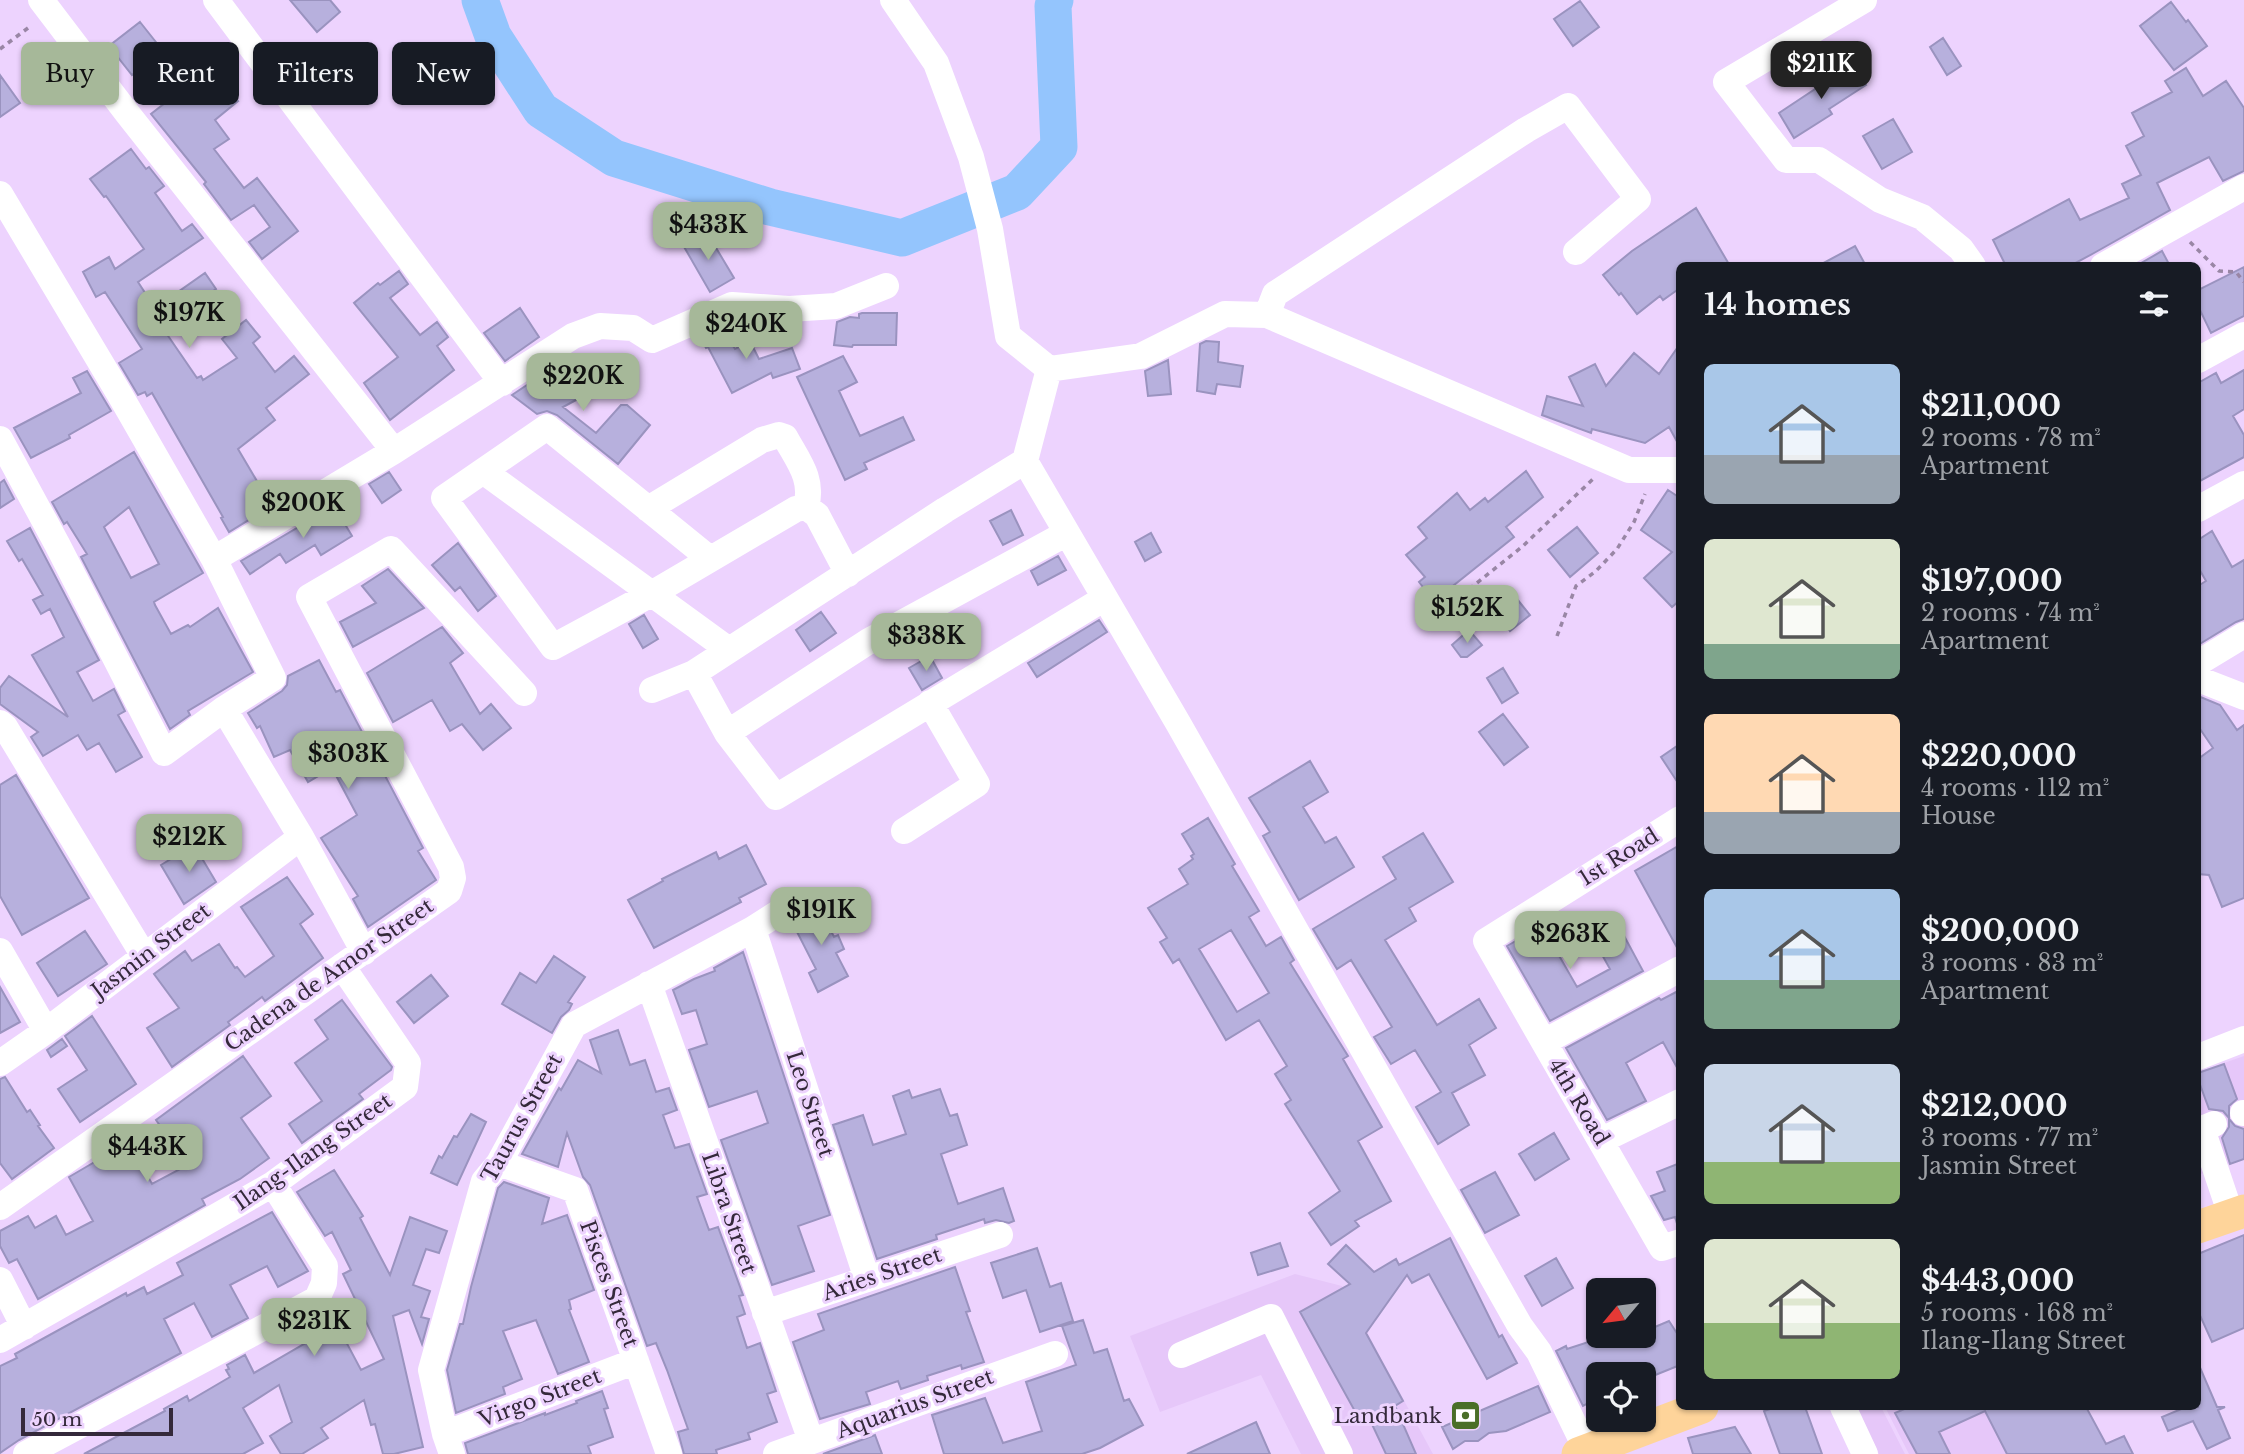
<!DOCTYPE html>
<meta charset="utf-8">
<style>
body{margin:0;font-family:"Libre Baskerville",serif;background:#20242c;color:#f1f3f6;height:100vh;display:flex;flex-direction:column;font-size:26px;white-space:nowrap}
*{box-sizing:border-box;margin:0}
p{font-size:23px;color:#9ea1a6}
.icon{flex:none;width:38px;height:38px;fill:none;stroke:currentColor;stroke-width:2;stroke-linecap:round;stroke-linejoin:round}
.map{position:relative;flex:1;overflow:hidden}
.drawer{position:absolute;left:1676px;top:262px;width:525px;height:1148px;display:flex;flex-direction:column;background:#171b24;border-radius:10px;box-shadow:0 2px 5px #0004}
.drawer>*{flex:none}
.hud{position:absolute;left:21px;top:42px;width:665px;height:63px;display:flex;gap:14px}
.needle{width:46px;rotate:241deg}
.fabs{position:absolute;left:1586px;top:1278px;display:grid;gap:14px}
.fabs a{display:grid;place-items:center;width:70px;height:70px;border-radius:10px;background:#171b24;box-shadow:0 2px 5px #0004;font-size:35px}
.scale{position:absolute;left:21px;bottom:18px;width:152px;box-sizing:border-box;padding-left:7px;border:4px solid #34293a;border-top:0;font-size:19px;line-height:24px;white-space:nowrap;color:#34293a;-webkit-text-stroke:5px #edd3fe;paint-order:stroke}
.price{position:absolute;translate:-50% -60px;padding:0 16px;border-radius:14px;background:#a6b899;color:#111;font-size:23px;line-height:46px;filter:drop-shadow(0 2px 4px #0008)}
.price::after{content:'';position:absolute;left:50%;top:42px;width:21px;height:16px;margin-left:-10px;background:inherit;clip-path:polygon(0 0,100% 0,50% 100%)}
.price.active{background:#222;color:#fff}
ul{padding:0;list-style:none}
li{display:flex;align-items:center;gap:21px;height:175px;padding:0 28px}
li span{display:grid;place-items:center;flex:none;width:196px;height:140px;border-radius:10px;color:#555}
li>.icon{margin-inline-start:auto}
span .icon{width:84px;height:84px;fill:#fffc;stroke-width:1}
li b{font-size:30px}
h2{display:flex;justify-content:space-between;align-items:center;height:84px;padding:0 28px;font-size:30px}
.pill{padding:0 24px;border-radius:10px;background:#171b24;box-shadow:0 2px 5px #0004;font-size:24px;line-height:63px}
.pill.active{background:#a6b899;color:#111}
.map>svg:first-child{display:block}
</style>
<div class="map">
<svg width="2244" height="1454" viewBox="0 0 2244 1454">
<rect width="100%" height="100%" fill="#edd3fe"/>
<!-- built -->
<path fill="#e6c7f9" d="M2244,1056v103l-46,16v-103z
M1295,1274l47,12 91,168h-132l-40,-79 -101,37 -30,-76z
M1855,1407h26l24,47h-26z
M1885,1407h139l25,47h-140z"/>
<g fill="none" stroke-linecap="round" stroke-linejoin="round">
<!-- river -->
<path stroke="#94c5fd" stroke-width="37" d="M480,0l13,36 48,74 73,48 156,49 132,31 115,-46 42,-45 -6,-141 2,-6"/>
</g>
<!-- building -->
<path fill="#b7b0dd" stroke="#9a93bf" stroke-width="2" fill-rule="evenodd" d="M290,0h40l10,12 -23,20z
M1580,1l19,26 -26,19 -19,-27z
M2171,2l15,20 2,-2 19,26 -33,24 -34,-44z
M140,22l23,29 -31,24 -23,-29z
M1943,38l18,28 -14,9 -17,-28z
M1853,64l13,21 -37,24 3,5 -38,24 -15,-25z
M210,68l28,33 -23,19 14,19 -15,10 30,39 13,-10 41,53 -36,28 -13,-17 21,-15 -16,-22 -23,15 -27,-36 2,-2 -55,-68z
M2186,68l17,28 23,-15 18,27v63l-21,10 -14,-24 -52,26 13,27 -76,43 -24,13h-64l-13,-26 76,-41 11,21 49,-22 -7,-14 19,-9 -15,-29 18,-10 -12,-23 40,-21 -7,-11z
M0,75l20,28 -20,14z
M1893,119l19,33 -30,17 -19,-33z
M131,149l15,20 3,-2 15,19 -9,7 27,38 10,-7 11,14 -65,44 17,26 50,-35 11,16 -54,38 35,51 4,-2 2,4 34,-22 -15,-19 24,-19 14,17 -7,6 22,29 19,-16 15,18 -43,34 9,12 -37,29 26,44 11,-7 8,13 -54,33 -8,-14 2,-1 -71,-124 -5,3 -2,-4 -7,3 -19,-32 23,-14 -37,-57 -9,5 -13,-25 26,-15 6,12 29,-20 -38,-53 -2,1 -14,-18z
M1696,208l34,58h-50v22l-17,12 -3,-4 -23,18 -16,-21 -2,2 -16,-20 29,-24z
M706,231l28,47 -24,14 -27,-47z
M1855,246l11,20h-48z
M2162,251l8,15h-34z
M2244,267v49l-33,17 -13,-27v-16z
M399,271l9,13 -18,14 30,37 17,-13 11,15 -11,9 17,24 -64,50 -26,-37 34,-26 -44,-54 24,-20 2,2z
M520,308l19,29 -34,24 -21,-28z
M862,313h35l-1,32h-43l-1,2 -18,-2 3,-23 13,-5 9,1v-4z
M721,327l14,22 15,-8 9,18 33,-11 8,21 -27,9 -2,-5 -39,20 -24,-46 -2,1 -6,-12z
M1206,341l13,1 -1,20 25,4 -3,21 -23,-3 -2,10 -18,-3 3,-47z
M1680,344v103l-11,-20 -24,16 -53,-14 -1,4 -49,-18 5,-19 36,10 -14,-29 26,-13 11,22 28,-33 25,21z
M843,356l14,26 -18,9 21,45 43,-19 11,23 -50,23 3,6 -22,11 -48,-103z
M1168,360l3,34 -23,2 -3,-25z
M557,365l11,17 11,-7 10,18 -26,14 33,26 25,-28h6l23,20 -32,39 -61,-49 -10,-4 -10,3 -25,-19z
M2244,370v39l-11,7 11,19v22l-46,25v-99l18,-10 5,10z
M87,371l24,40 -42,24 1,3 -39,20 -17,-30 67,-35 -8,-15z
M134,452l69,121 -49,29 1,3 16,29 17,-9 2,2 28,-19 35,64 -65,39 2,4 -20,14 -89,-172 6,-3 -20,-32 -3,2 -12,-22zM129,507l30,57 -28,14 -27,-51z
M1526,471l17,26 -37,30 8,10 -80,64 -15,-19 6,-5 -19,-22 21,-17 -9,-11 39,-34 13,17 15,-12 3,4z
M389,472l12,18 -19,13 -13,-19z
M4,480l10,19 -14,9v-25z
M1668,490l12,8v102l-8,7 -28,-29 28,-26 -31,-22z
M334,506l18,30 -31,19 -6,-10 -29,18 -6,-9 -30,20 -9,-13z
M1011,510l12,25 -20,10 -13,-24z
M1577,527l21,26 -28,24 -22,-27z
M30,528l69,132 -22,12 16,29 21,-12 11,22 -7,4 24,42 -26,15 -17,-29 -12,7 -9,-15 -35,21 -12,-19 7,-5 -38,-28v-16l9,-12 59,41 -36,-62 32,-18 -14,-28 -9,5 -8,-14 10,-5 -21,-36 -3,2 -12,-20z
M2212,531l20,36 12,-7v59l-8,3 -38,23v-59l8,-5 -8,-14v-27z
M1151,533l10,19 -16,9 -10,-19z
M458,543l38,53 -18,15 -18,-24 -5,4 -23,-26z
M1058,556l8,14 -28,15 -7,-14z
M388,569l36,39 -71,39 -13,-25 36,-19 -14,-17z
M1517,599l13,16 -20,16 -13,-16z
M821,612l15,21 -26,18 -14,-21z
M644,615l14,24 -15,9 -14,-24z
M1099,620l8,12 -70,45 -9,-14z
M442,627l21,26 -13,10 30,51 11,-10 20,24 -28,22 -21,-26 -12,7 -18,-31 -39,22 -26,-49z
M1469,630l13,15 -15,12h-6l-9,-12z
M930,656l12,22 -20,12 -13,-22z
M319,660l17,32 4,-2 83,158 -5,3 18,29 -68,47 -15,-28 5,-3 -37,-58 36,-23 -25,-47 -24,14 -18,-32 -16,7 -14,-31 -3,2 -9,-15 34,-22 5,-6 1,-9z
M1503,668l15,25 -16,10 -15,-25z
M2198,696l22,9 17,25 7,-5v173l-22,9 -13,-32 -11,-1v-115l15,-11 -15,-22z
M1503,714l25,33 -24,18 -25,-33z
M1680,744v42l-19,-29z
M1310,761l18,31 -25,15 22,36 11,-6 18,30 -55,33 -36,-64 7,-4 -21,-34z
M16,775l73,123 -67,37 -22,-39v-111z
M1208,818l27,46 -3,2 27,45 -10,6 17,29 15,-9 13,23 -4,3 58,93 -5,3 39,68 -24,14 33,60 -36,20 4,5 -28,19 -22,-32 31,-22 -55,-87 6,-4 -16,-26 12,-8 -28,-46 -33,20 -47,-81 -6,4 -13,-21 7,-4 -19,-30 40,-24 -9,-15 14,-10 -2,-3 3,-2 -12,-20zM1231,930l38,63 -32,19 -38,-63z
M1423,833l30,49 -44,26 7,13 -31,19 52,85 42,-26 17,29 -27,17 16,30 -33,18 17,32 -31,19 -22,-37 25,-15 -26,-42 -24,14 -17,-27 18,-10 -41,-67 -14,9 -24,-40 83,-50 -13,-22z
M194,845l22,37 -32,22 -23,-39z
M746,845l20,39 -27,14 2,4 -87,46 -26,-48 35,-19 -1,-2 54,-27 3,7z
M1680,845v108l-45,-82z
M287,877l26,37 -13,10 23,34 -58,43 -3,-4 -34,25 2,3 -58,42 -25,-39 32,-20 -25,-34 31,-23 7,10 27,-17 16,24 2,-1 8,10 29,-21 -33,-49z
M815,899l19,38 4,-2 6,14 -8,4 12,23 -30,16 -9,-19 7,-4 -24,-47 14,-10 2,-9z
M1542,926l35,61 33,-18 -14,-25 25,-14 22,41 -93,50 -43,-75z
M85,931l22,33 -49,32 -21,-33z
M743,952l87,263 -32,11 16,45 -42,14 -51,-145 47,-17 -11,-32 -48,16 -20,-57 18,-6 -11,-34 -14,4 -9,-24 21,-11 21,-8 -1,-3z
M554,956l31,21 -17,25 4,2 -3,6 -8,7 -9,16 -50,-29 18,-31 16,10z
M431,975l17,21 -34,27 -17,-21z
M0,987l20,35 -20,11z
M1680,990v83l-17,-31 -37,21 20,38 -39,19 -41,-72 93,-50 2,2z
M342,1000l50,67 -1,3 -32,24 4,5 -61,44 -13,-19 33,-23 -27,-38 33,-24 -13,-19z
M92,1016l44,68 -56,38 -22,-33 29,-19 -22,-34z
M618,1030l12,35 15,-5 11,32 13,-4 8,22 -14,5 12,33 14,-4 18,50 -10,3 12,33 9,-3 25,68 -4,1 6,18 -8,3 10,31 13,-5 16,48 -9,3 10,28 -29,11 2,6 -34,11 1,4h-33l-6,-22 10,-3 -21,-59 -11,-27 -9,3 -57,-161 -7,-8 -16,-44 -9,34 -36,-13 37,-66 2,2 17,-30 23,13 -11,-33z
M62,1039l5,7 -16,11 -4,-7z
M243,1056l28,40 -30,22 28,40 -29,21 -38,20 3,6 -167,94 -21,-40 -8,4 -9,-17v-15l28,-15 7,12 21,-12 10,19 27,-14 -24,-44 60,-35 23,42 36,-19 -32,-45z
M2224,1064l13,35 -8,7v12l-6,-7 -14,-2 -11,-30v-6z
M5,1077l22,35 3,-2 10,15 -2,1 16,22 -42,31 -12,-16v-84z
M940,1089l10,27 7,-2 10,31 -26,9 17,50 45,-16 11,33 -5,2 -13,-3 -11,3 -1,-4 -48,16 1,4 -60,20 -44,-134 30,-10 10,30 33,-11 -13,-38 16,-6 3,8z
M471,1114l15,8 -29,63 -26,-12 8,-17 3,2 12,-22 3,1z
M2229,1119l6,7 9,3v30l-14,5 -8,-26 7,-11z
M1554,1133l15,26 -34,21 -16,-26z
M1680,1163v64h-2l-3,-10 -11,3 -13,-24 14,-5 -8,-19z
M334,1170l29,46 -3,2 30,57 20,-58 37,14 -8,22 -13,-4 -13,36 17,6 -9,26 8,2 -7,25 -13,-34 -16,6 30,131 -29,7h-11l-8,-30 -4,1 -7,-25 -43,28 7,10 -26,16h-21l-11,-18 22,-14 -13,-37 -36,23 20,35 -20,11h-159l81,-43 -1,-2 23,-13 2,5 41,-24 -4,-7 3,-1 -2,-4 18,-10 9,18 74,-43 7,-9 26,49 23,-11 -41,-85 8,-4 -19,-38 -7,4 -28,-44z
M1495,1172l24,43 -34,18 -24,-43z
M504,1182l45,16 -7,26 25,-9 27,75 -25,10 2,9 -2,1 20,52 -31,12 -22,-54 -33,11 19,48 -19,8 2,7 -49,19 -9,-43 13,-46h3l8,-37 27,-99z
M272,1212l36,59 -30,16 -11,-21 -37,19 18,33 -36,19 -18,-34 -30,16 17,34 -162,87 -19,13v-87l17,-8 -2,-4 111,-61 1,3 17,-9 3,7 36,-19 -6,-12z
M2244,1235v93l-32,14 -14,-31v-57z
M1450,1238l49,99 3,-2 15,28 -30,16 -58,-105 -17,9 -5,-8 -41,58 37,68 -8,5 21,48h-30l-16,-34 -8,4 -62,-112 50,-28 -22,-20 18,-19 28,27 22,-13 3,6z
M1280,1243l8,23 -30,9 -7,-22z
M1037,1248l13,39 11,-4 12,38 -33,11 -14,-42 -23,8 -12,-35z
M1556,1258l17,30 -31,18 -17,-30z
M955,1267l15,44 -4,1 18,50 -22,7 -1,-4 -34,11 1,4 -27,9 -3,-8 -32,11 4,12 -50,15 -27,-77 31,-12 -6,-16z
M1083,1320l11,33 13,-4 17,52 5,-2 14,26 -43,23 -18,6h-138l-12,-39 53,-17 18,45 39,-12 -16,-49 50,-17 -14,-39z
M1669,1321l11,17v27l-37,15v-6h-45v24l-15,8 -27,-55 10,-5 1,3 43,-14h33v-3z
M2198,1363l19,44h8l-7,3 12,28 -23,11 -14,-28 -25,10 -6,-14 24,-10h12z
M1538,1386l12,26 -44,19 -17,2 -11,8h-13l-12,8 -11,-22z
M602,1391l6,17 -4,1 9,28 -25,9 3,8h-123l-3,-11 80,-30v2l32,-12 -1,-2z
M1776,1407h29l17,47h-42l-16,-43z
M1909,1407h177l20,37 18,-8 9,18h-126l-22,-43 -46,21 11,22h-33l-22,-41z
M1256,1422l14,32h-83z
M1735,1427l16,27h-58l-5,-16z
M875,1435l7,19h-59z"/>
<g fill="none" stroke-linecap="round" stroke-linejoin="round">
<!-- path -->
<path stroke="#9986a5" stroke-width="3.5" stroke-dasharray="5 5" stroke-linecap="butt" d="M0,49l32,-24
M2190,242l29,29 17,1 8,10
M1438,614l85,-68 71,-68
M1557,636l19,-50 20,-15 21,-22 17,-27 11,-28"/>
<!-- minor -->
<path stroke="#fff" stroke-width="26" d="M41,0l86,113 267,338
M216,0l286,383
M893,0l43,63 35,94 19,72 18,107 41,33 92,-13 84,-42 42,1 362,155h51
M1864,0l-138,82 60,78h33l61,40 42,17 39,32 12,17
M0,194l120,201 94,164 59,119 -49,31 -60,44 -107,-209 -57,-105
M2103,266l141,-79
M1267,315l8,-21 251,-164 42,-24 70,93 -62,53
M2198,360l46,-25
M1025,461l153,262 342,603 19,26 48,99
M483,471l246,179
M648,509l114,-69 17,-5 6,2c13,24 29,42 21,70
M2198,509l46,-25
M709,558l-162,-131 -103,71 109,149 100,-54 143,-84 10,-2 11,8 31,59
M214,559l180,-108 179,-115 27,-10 33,2 19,12 80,-35 57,4 47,-3 50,-20
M2198,663l46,-28
M694,673l33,60 49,64 329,-199
M2198,679l46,18
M652,690l42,-17 251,-163 80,-49 24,-92
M224,709l77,128 63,115
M0,723l5,4 139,229
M727,733l142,-92 198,-108
M1680,819l-194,122 176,307 18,-6
M904,831l73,-47 -47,-81
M753,929l114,350
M0,951l46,80
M649,984l162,457
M1544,1042l136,-73
M2198,1057l46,-18
M0,1063l46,-32 255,-194
M2243,1113h1
M2214,1124l-12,5 29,86
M1602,1140l78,-38
M499,1163l76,27 94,264
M0,1207l449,-316 4,-13 -2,-11 -142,-270 82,-48 133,144
M0,1280l24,47
M765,1313l235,-78
M0,1340l273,-156 132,-97 3,-24 -66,-97
M1181,1355l90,-38 69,137
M1843,1407l22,47
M445,1434l191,-73
M26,1454l291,-155 7,-16 1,-17 -52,-82
M452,1454l-7,-20 -14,-64 53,-189 15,-18 75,-138 179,-96 39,-25
M776,1454l279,-100"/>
<!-- major -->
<path stroke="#fed49a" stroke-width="33" d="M2198,1227l46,-16
M1578,1454l124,-47"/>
</g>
<!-- icons -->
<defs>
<symbol id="bank-square" viewBox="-11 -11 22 22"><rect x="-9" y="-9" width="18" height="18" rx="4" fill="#4a6f28" stroke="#edd3fe"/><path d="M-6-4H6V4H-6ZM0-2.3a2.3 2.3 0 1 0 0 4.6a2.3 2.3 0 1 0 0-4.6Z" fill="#fff"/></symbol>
</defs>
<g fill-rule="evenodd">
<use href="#bank-square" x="1448" y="1398" width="35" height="35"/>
</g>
<g text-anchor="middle" stroke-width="6" stroke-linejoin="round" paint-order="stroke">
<!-- street labels -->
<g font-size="21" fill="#34293a" stroke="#edd3fe">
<text transform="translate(1619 857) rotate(-32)" y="7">1st Road</text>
<text transform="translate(151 951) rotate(-37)" y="7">Jasmin Street</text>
<text transform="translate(329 975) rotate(-35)" y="7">Cadena de Amor Street</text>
<text transform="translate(1579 1102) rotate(59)" y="7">4th Road</text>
<text transform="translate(810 1104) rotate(72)" y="7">Leo Street</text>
<text transform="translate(522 1118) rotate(-61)" y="7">Taurus Street</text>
<text transform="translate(313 1152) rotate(-35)" y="7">Ilang-Ilang Street</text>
<text transform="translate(729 1213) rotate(71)" y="7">Libra Street</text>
<text transform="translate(882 1274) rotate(-19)" y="7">Aries Street</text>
<text transform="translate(609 1284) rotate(70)" y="7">Pisces Street</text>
<text transform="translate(540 1398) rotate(-21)" y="7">Virgo Street</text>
<text transform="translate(915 1404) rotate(-20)" y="7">Aquarius Street</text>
</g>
<!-- poi labels -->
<g font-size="21" fill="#34293a" stroke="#edd3fe" text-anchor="end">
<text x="1442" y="1423">Landbank</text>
</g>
</g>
</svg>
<div class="fabs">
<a><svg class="needle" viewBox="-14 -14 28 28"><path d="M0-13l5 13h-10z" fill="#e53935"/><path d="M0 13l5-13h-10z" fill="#9ea1a6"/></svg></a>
<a><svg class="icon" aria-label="locate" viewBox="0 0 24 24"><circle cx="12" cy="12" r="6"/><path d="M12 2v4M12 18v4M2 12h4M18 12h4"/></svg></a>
</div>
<div class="scale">50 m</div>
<b class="price active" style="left:1821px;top:101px">$211K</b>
<b class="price" style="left:708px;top:262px">$433K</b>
<b class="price" style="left:189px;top:350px">$197K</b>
<b class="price" style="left:746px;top:361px">$240K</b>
<b class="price" style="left:583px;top:413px">$220K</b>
<b class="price" style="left:303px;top:540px">$200K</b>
<b class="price" style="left:1467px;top:645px">$152K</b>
<b class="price" style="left:926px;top:673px">$338K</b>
<b class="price" style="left:348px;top:791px">$303K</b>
<b class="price" style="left:189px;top:874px">$212K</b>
<b class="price" style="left:821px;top:947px">$191K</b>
<b class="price" style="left:1570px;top:971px">$263K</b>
<b class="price" style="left:147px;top:1184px">$443K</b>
<b class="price" style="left:314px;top:1358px">$231K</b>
<div class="hud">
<a class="pill active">Buy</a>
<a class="pill">Rent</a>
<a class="pill">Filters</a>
<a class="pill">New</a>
</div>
<section class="drawer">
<h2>14 homes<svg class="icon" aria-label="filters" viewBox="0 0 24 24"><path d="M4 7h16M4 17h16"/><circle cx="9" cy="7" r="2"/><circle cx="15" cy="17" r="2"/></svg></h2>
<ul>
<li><span style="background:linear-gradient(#a9c7e8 65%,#9aa5b1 0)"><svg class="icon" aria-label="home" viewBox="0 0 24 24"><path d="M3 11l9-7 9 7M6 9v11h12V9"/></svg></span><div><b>$211,000</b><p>2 rooms · 78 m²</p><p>Apartment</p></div></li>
<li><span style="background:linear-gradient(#dfe7d0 75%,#7fa58c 0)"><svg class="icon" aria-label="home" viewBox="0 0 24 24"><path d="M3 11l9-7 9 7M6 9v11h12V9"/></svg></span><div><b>$197,000</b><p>2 rooms · 74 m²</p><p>Apartment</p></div></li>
<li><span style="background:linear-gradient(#ffd9b3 70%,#9aa5b1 0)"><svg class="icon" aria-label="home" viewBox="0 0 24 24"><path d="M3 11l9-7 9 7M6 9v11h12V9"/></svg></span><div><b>$220,000</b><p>4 rooms · 112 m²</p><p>House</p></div></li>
<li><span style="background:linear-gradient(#a9c7e8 65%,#7fa58c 0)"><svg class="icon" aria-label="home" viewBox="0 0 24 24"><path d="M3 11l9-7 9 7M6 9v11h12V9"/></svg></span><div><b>$200,000</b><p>3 rooms · 83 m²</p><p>Apartment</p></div></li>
<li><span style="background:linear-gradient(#c9d6e8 70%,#8fb573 0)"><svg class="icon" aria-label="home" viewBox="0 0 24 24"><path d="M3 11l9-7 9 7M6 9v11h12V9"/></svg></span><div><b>$212,000</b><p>3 rooms · 77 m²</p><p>Jasmin Street</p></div></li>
<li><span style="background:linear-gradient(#dfe7d0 60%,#8fb573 0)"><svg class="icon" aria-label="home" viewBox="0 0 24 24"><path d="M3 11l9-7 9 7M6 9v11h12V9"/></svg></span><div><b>$443,000</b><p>5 rooms · 168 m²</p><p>Ilang-Ilang Street</p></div></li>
</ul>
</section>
</div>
